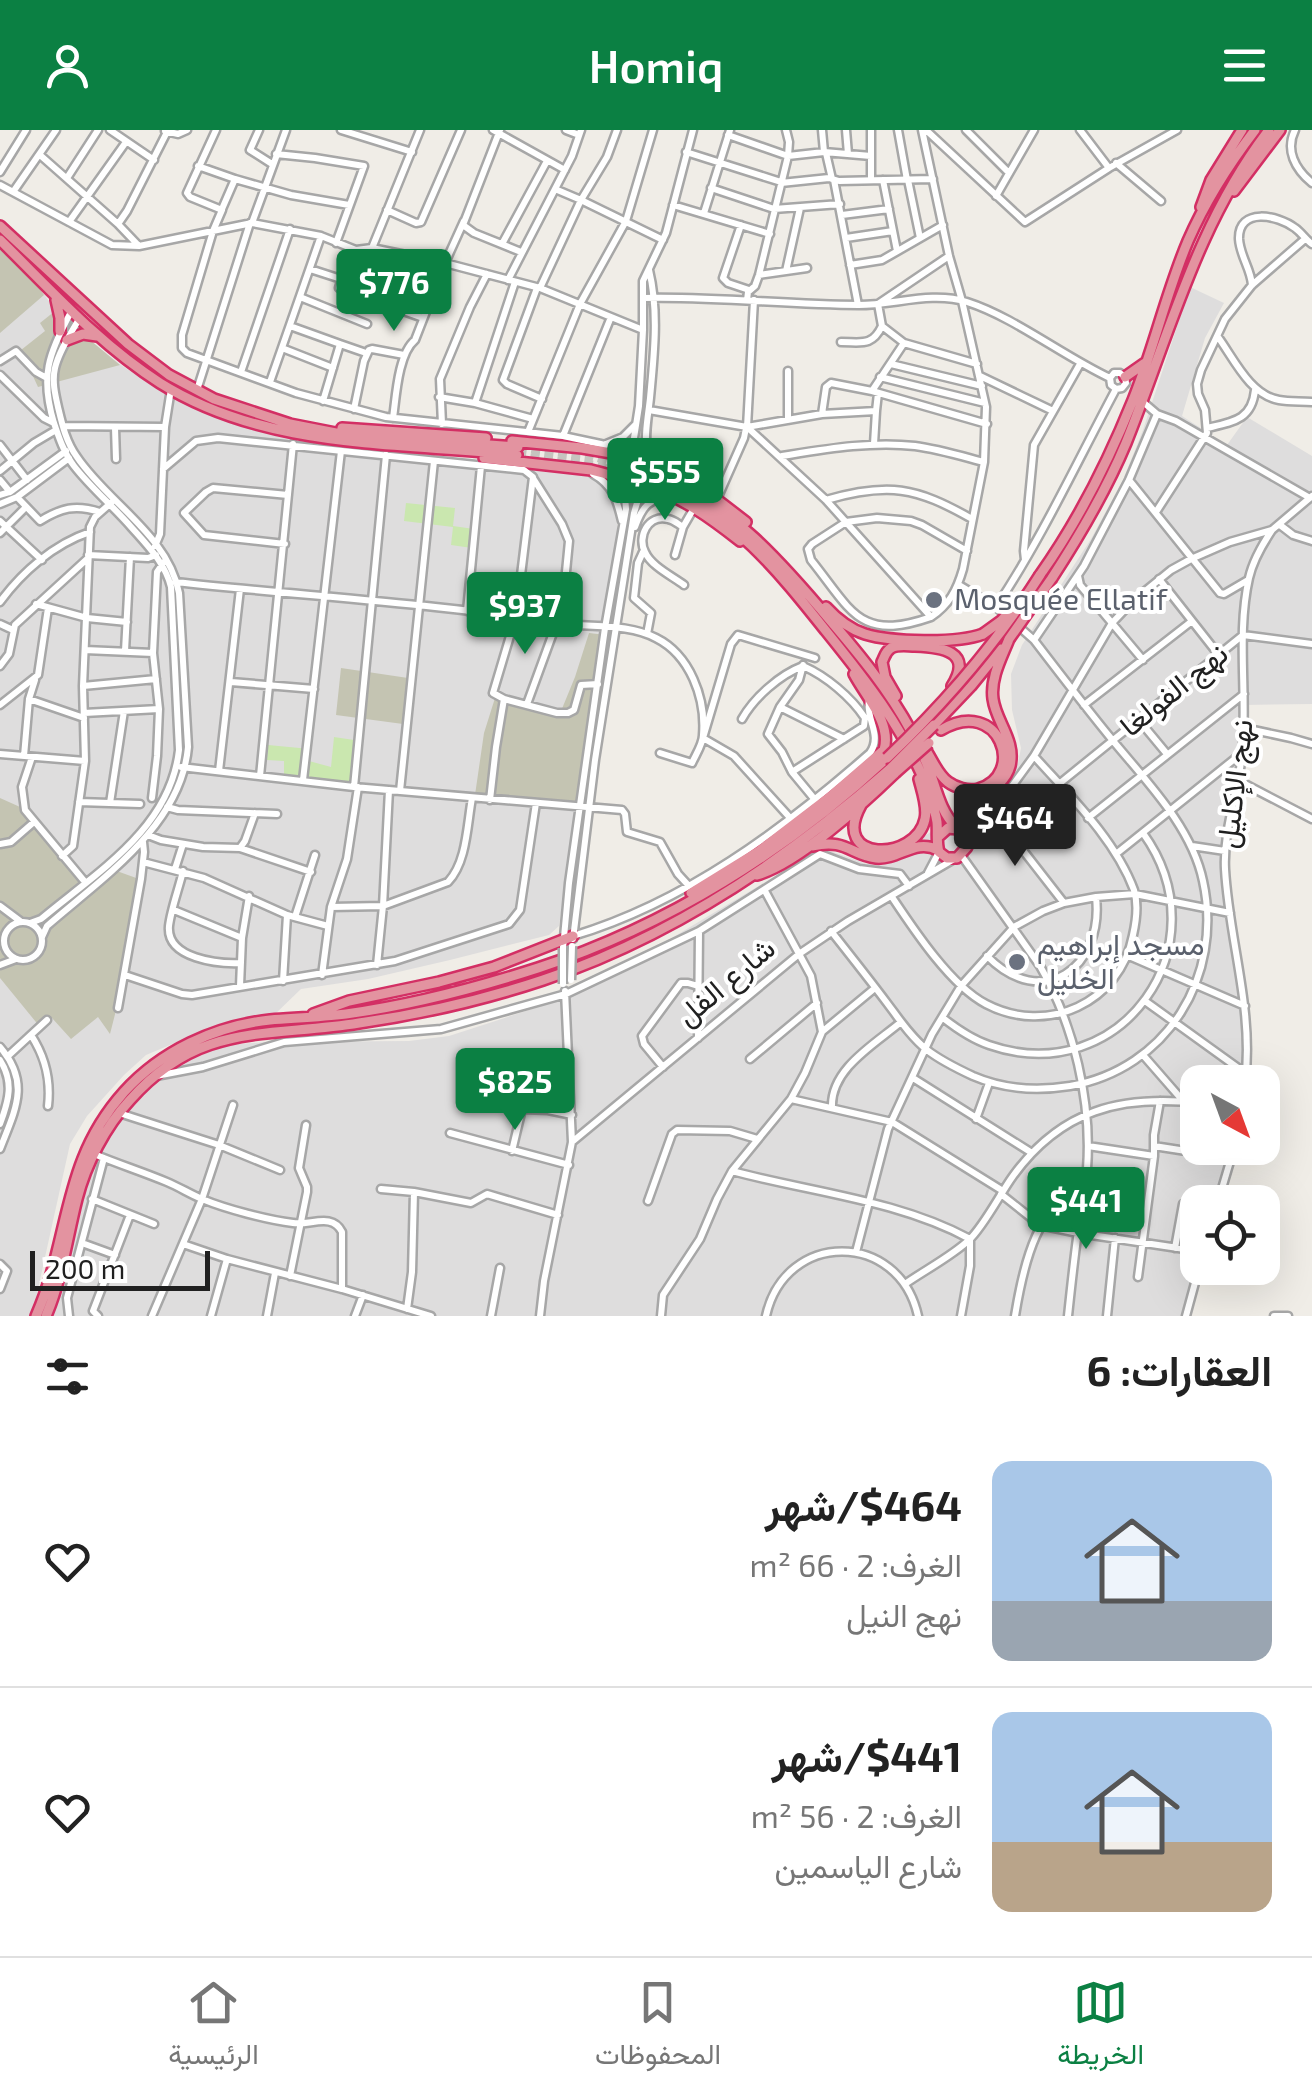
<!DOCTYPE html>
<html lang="ar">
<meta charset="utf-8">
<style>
body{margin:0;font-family:"Exo 2",Vazirmatn,sans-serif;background:#f2f2f2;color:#222;direction:rtl;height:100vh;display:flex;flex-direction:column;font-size:38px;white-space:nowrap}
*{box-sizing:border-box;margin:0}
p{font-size:32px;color:#767676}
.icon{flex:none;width:55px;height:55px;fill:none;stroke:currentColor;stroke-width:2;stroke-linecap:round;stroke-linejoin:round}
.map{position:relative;height:1186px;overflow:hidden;direction:ltr}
.drawer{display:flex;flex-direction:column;background:#fff;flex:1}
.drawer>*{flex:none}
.needle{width:65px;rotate:139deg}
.fabs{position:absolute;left:1180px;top:935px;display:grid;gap:20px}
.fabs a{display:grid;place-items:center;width:100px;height:100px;border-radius:20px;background:#fff;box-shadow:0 10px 40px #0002;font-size:50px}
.scale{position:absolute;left:30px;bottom:25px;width:180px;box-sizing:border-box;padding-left:10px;border:5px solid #202020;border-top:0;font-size:28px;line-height:35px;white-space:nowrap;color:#202020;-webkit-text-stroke:8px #fff;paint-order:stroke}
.price{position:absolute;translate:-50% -85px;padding:0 22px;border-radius:10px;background:#0b8043;color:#fff;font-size:32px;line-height:65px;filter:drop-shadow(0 2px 5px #0008)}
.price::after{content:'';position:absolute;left:50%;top:60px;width:30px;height:22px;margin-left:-15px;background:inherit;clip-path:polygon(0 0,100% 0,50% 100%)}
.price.current{background:#222;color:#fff}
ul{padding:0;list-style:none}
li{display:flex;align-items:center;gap:30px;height:250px;padding:0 40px}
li+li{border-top:2px solid #e0e0e0}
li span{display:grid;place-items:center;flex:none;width:280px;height:200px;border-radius:20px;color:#555}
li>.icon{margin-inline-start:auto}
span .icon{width:120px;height:120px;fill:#fffc;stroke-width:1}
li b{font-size:42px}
h2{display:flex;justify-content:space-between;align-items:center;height:120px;padding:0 40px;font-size:42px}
header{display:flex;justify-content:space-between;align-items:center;height:130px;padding:0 40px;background:#0b8043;color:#fff;font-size:45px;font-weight:600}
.dock{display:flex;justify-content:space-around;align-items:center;height:140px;border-top:2px solid #e0e0e0;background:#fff;font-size:28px;color:#767676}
.dock a{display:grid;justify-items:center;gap:5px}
.dock .current{color:#0b8043}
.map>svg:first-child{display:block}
</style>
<header><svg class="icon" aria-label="menu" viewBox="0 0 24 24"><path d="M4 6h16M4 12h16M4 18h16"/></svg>Homiq<svg class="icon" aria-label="person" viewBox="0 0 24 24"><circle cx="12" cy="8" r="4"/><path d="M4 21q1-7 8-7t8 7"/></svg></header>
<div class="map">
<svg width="1312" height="1186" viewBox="0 0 1312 1186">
<rect width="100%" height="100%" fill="#f0ede7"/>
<!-- residential -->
<path fill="#dedddd" d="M0,116l32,32 44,60 14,2 31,25 44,29 65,28 57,15 81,12 200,20 27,8 16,15 5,15 2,34 -59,385 -10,9 -99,25 -82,19 -67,10 -29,28 -35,5 -36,10 -55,23 -22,20 -37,41 -17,28 -38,172h-32z
M1190,157l34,16 -19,35 -23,78 45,29 20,-28 65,39v248l-69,1 -6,84 -13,54 20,190 -1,42 -1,7h-44v66h32l-15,54h-17l-1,59 -15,55h-1130l8,-21 28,-113 13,-30 12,-23 31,-36 14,-15 21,-13 46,-20 41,-3 143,-1 40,-5 126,-41 16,-18 64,-29 167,-100 45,16 16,-1 43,-28 75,-44 17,-28 3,-15 -9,-38 -1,-36 11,-29 69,-106 32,-59 20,-50z"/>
<!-- construction -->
<path fill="#c4c4b2" d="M0,116l32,32 12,17 -44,38z
M55,181l21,27 14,2 30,25 -82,22 -6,-13 -16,-20 29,-23 -5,-8z
M589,503l17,2 -28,168 -103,-8 9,-62 11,-35 64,18 16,-39z
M341,538l67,10 -5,46 -67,-9z
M0,668l29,13 62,78 23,-19 25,9 -14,96 -15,59 -12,-17 -27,22 -19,-21 -12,9 -40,-49z"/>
<!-- grass -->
<path fill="#cae7af" d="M406,373l49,5 -2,18 21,3 -2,19 -21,-3 2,-18 -49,-6z
M334,607l20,3 -4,43 -66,-6v-16l-17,-1 1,-15 42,4 -1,12 22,6z"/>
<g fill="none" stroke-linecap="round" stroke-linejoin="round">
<!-- highway-tunnel -->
<path stroke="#c6c4bf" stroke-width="9" stroke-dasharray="9 4.5" stroke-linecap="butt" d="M518,317l75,9 70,21
M517,325l76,10 68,20"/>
<defs>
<path id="minor" d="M110,0l44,30
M216,0l-29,63 3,4 32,13 -9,21 -31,104v13l5,5 109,40 90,24 177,19 47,10 16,7
M259,0l-9,20 22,14
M341,0l71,22
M493,0l72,40
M500,0l-37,95 11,8 47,19
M566,0l13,5
M617,0l-10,27 -26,43 82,40
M846,0l2,24
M871,0v50
M898,0l9,50
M926,0l99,92 84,-54 68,-38
M966,0l43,43
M1080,0l29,38
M1295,0c-10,20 0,39 17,53
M165,1l13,3 9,-4
M728,5l60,21 36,-4 -2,-22
M686,22l95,30
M824,22l47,4
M826,23l6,26
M276,24l39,4 49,8 -28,77
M40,25l78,69 20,21
M1116,33l45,38
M198,36l37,13 -13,30
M0,42l26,-42
M67,48l31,-48
M235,49l56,16 58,10
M834,50l24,125
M883,50l14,71
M908,50l12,58
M781,53l48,-5 10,3 94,-2
M0,55l112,60 27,1 113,-23 69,13 35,14 16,-2 73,15 95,25 103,42
M711,58l63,21 66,-5
M13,62l43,-62
M996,66l38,-66
M673,75l97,29
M387,80l29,13 5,-1 40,-92
M704,83l26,-83
M842,85l47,-6
M69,92l57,-80
M252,93l34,-93
M118,94l9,-13 40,-79
M741,95l-18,53 5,5 21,7
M846,108l47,-7
M502,114l45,-83
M350,118l-11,40 84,30
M372,118l48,-118
M949,126l-71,48 4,22 22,17 73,21
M850,135l32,-5 61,-35
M310,139l31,10
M786,141l14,-63
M759,145l48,-7
M508,150l64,-124 9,-26
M1252,155c-1,-16 -12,-29 -13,-46 -1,-32 39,-24 56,-11 7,5 10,11 17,16
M537,158l-34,92 4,4 35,15
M540,158l41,-88 -26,-11
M300,167l67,27
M365,167l20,-46
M643,168c72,-2 144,7 216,7 35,0 73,-14 108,-3 47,15 96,54 143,76l1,7 5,4 6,-1 4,-5 -1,-6 -5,-4h-6l-4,5
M747,170l1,-8 7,-6 4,-11 29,-119 1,-14 -3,-12
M754,170l-7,127 79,73 105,117c18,-12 26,-27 32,-48l21,-107 2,-55 -24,-106 -13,-45 -27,-126
M391,176l21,-50
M290,196l50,18
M1218,207c16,22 32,58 61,63 11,2 22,1 33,2
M841,212c20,0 31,5 41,-16
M282,218l51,20
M0,231l16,-10 20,21 9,5
M891,234l91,22
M788,241v49
M241,242l49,-143
M0,245l44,43 10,5
M980,246l73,35
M880,247l105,26
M270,252l51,-146
M197,260l53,-167
M872,261l32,-48
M439,267l36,6 40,-121
M323,271l17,-57 26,9
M1143,272l14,12 19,7 134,77
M475,273l58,16
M354,279l10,-48 5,-11 3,-1 32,6
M649,280l98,17 75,-13 4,-27 5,-4 41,8 115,33
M822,284l54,-3 2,-18
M393,288c3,-21 5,-64 22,-78l30,-77 19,-42
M442,294l-2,-45 30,-72 17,-33
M63,296l102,1
M115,298l1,31
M1207,298c26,-6 45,-8 48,-38
M528,302l52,-128 46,-83 27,-91
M563,306l48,-119
M606,314l17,-7 13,-13
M874,314l2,-33
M0,315l27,35
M616 339a19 19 0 1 1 38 0a19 19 0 1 1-38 0Z
M629,321l5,-13 5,-32 4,-76v-49l23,-48 27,-103
M647,324c-3,-19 1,-37 3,-56 4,-43 9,-87 -1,-128
M782,326c44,-7 89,-15 133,-10 23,3 46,10 69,16
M163,339l33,-28 22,-3 306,32 9,7 -17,139 -23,77 11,6 53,14h11l6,-3 7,-25 17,-1
M0,341l34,-28 22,-13
M593,344c20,11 24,26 29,47
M533,348l29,46 7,17 -8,82
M0,350l10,12
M1129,350l91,113 4,1 24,-14
M0,365l10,-3 56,-41
M17,367l23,24c21,-13 35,-17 60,-9
M717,369l27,-61 2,-10
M826,370c62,-18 90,-13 146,19
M0,374l17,-7 52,-39
M1156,382l51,-79 -2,-23 -7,-16 -1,-10 4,-14 24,-51 27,-34 53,-46
M0,391l42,39
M1280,395l13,10 19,6
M635,397c7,-20 14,-30 37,-29
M683,397c-5,-3 -9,-7 -15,-8 -20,-5 -31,18 -23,33 6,14 27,24 39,33
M0,403l26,-26
M285,414l-81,-9 -20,-22 22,-21 7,-4 75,7
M155,416l5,-12 5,-107 6,-38
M643,422l-5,11 -4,35 17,15 -4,21
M88,425l60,3 8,-3
M675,425l8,-28 11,-19
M1025,430l-1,-9 10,-106 46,-81
M1078,446l2,9 63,75
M1159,449l59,75
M175,452c128,14 257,21 385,41 31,5 67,0 96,15 34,17 50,60 47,97 0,9 -7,19 -11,28l-32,-10
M959,455l37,22 12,10
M0,472c22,-30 54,-58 90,-70
M36,474l51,14 40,4
M996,477c46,-69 81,-145 120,-218
M467,481l14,-145
M931,487c-72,25 -79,-6 -120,-57l-3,-11 4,-5 34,-22 31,-4 34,3 11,4 45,26
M0,494l13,6
M1034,510l50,-74 45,-86 28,-66
M85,520l68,3
M125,521l5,-94
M0,536l9,-12 6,-29 72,-66
M231,552l83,7
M83,556l73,-7
M29,569l55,19
M527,574l30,-82
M0,575l38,-30 10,-67
M1084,575l108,-84
M780,577l19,-27 4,-15
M84,583l75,-4
M742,589c12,-21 37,-44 61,-53 23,10 48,31 62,52l-1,8 -72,46
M1138,589l29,35
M1244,598l47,10 21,6
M0,624l85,7
M24,626l5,-57 6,-19
M32,627l-10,30 3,23 60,72
M181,637l173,20 268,23 3,4 2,18 33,10 18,32 11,12
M219,641l21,-182
M260,646l33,-332
M303,650l38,-329
M1239,651l73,38
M1059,654l184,-149 69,9
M354,657l32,-332
M400,661l34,-330
M152,668l5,-42 2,-47 -6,-56 4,-81 7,-10
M490,670l6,-53 8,-48
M816,671l-24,-29 -10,-20 -14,-18 12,-27 64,32
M79,672l61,2
M110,673l14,-92
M167,677l11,3 99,4
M994,683l70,90
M1088,688l156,-124
M792,690l-58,-64 -31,-18 28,-94 7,-9 77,23
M148,705l13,5 42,7 37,1 71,24
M0,714l11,-2 23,-20
M1192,716l33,5
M240,718l5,-7 10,-28
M967,718l67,-92 78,-133 21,-22 38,-31 20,-11 39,-17 42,-12 40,-34
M1116,724l126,-101
M961,725l79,111c34,59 52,136 47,203 -1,21 -6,41 -9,62 -4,28 -7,57 -10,85
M62,726l11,-10 12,-85 -2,-75 7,-159 5,-10 17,-15
M143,732l61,16 83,37 41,11
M175,739l8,-25
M183,741c-4,17 -12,38 -14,55 -3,33 50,38 72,37
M928,743l11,-21
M765,761l46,85 11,56 -17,41 -14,26 -59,72c78,21 166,29 238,68
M892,767c22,33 59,89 94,107 61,32 134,-1 147,-69 3,-13 5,-32 1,-45 -19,-51 -64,-94 -100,-134
M0,776l20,15
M331,777l52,-1 65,-24c19,-20 19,-57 24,-84
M174,780l68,28
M295,787l20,-62
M4 811a19 19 0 1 1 38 0a19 19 0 1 1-38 0Z
M30,793l11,-4c56,-47 129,-90 138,-169l-8,-163c-6,-24 -23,-41 -39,-59 -18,-21 -41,-40 -58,-62 -10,-13 -15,-28 -20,-43 -14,-46 -6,-69 17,-111
M831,801c19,24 38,48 56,72 12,16 24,34 40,47 13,10 31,19 46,26 30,13 65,15 97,10 97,-17 154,-110 133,-205 -11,-53 -55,-98 -89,-139 -28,-34 -54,-68 -80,-102l-17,-15
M573,806c113,-34 209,-106 297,-183 13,-18 -5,-34 -1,-54
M42,807l5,-11c55,-48 134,-100 141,-179l-9,-154c-11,-58 -71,-90 -102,-136 -11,-15 -15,-33 -19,-50 -3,-13 -6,-26 -3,-39 4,-17 15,-33 24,-49
M573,809l22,-179 39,-247 8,-27
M563,818l6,-65 36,-255 21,-119 -2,-25
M987,826c55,56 117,12 109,-59
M1129,826l116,50
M0,835l16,-6
M377,835l6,-59 6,-116
M125,845l57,19 10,1 203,-34 114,-37 11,-14 16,-107
M322,845l9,-68 16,-48 11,-72
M283,851l4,-66
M240,856l2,-48 7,-42
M1145,871l100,72
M118,878l23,-129 3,-27 -1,-10
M943,888c14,11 28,21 46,27 132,46 235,-100 154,-212
M823,901l52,-43
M31,905c15,23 20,45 17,71
M698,908l1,-107
M0,917c31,36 15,63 0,102
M1143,925l41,47
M8,926l39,-36
M750,929l67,-56
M0,930c14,22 9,40 0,64
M663,937l-19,-23 -2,-8 39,-53h7l10,3
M156,946l47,-9 81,-25 157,-13 125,-35 133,-63 121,-77 39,15 41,5 9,12
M913,948l119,75
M1245,952c9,-72 -16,-141 -20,-213 -2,-38 13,-77 17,-114 6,-58 -6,-120 7,-177 4,-18 13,-33 23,-48
M791,969l101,23 111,69
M832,978c-2,-39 43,-64 69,-86
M119,983l100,32 61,25
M976,989l13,-36
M450,1003l119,32
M572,1012l227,-188 49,-33 108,-63
M1088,1016l66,10
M1154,1016l77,12
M512,1021l10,-42 26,1 24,5
M94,1024c24,10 49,18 73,28 12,5 23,12 35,17 24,10 66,21 91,24 17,3 39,-11 49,9v57
M381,1059l33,3 57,11 16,-9 71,21
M1085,1059l33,3
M1001,1064l39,31 38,8 120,18
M92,1069l62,25
M648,1071l24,-67 5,-4 53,1 27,8
M1218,1072l16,-54
M82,1113l33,12
M183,1114l44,15 -16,57
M1175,1118l8,-44 15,-1
M856,1122l32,-123 44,-95 29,-48 53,-59 29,-16 21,-8 32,-6 39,-3 95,19
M227,1129l115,30 89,27
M0,1134l7,7 -7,18
M290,1146l17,-84v-5l-8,-19 7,-43
M1138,1147l16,-121v-21l6,-34
M905,1154c20,-14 47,-28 64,-44 15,-14 31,-46 44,-64 48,-66 107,-81 185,-73
M407,1179l5,-37 2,-80
M69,1186l-2,-18 37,-140
M98,1186l-5,-5 37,-96
M152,1186l50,-117 31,-94
M267,1186l8,-43
M355,1186l8,-21
M491,1186l9,-48
M540,1186l4,-35 28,-139 -7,-151
M661,1186l2,-21 37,-56 17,-40 15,-28
M766,1186c19,-86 133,-86 152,0
M961,1186l9,-50v-26
M1015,1186c10,-62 22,-102 71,-145
M1107,1186l8,-78
M1186,1186l13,-48
M1274,1186h14"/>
<path id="highway" d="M1234,61l46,-61
M1201,77l10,-27 31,-50
M0,96l128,118 41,31 45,24 76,25 51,10 177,13
M0,110c51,50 99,104 160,143 107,67 237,59 357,72
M56,170l4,18v13
M67,210l16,-6 14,2
M1125,247l20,-14
M342,298l144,10
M512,311l70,7 41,7
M484,328l107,12 27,7
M653,333l54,29 39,30
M663,347c69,29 119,86 167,143 29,34 59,70 81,111 7,13 14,27 19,41 7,20 11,40 26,55
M661,355c72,29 118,87 165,146 38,47 77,96 100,154 4,12 9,24 11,37 1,10 -1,20 2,30l8,6h10l10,-11 -1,-10 -8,-8 -10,-1 -10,9
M644,356c36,9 68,33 96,55
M1040,445c39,-55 68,-113 93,-175 21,-52 33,-107 55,-159 17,-39 41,-77 67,-111
M1052,448c28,-43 54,-87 74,-135 43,-107 71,-220 143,-313
M826,477c11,12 23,22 39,27 26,8 92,10 118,0
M896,566l-11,-19 -3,-15c3,-6 3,-10 9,-14 7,-4 16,-2 24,-2 26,1 59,5 37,40
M934,595l37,-39 30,-37
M925,619c7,10 12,25 23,33 8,6 20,9 30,7 49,-13 22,-94 -37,-59
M861,675c-32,58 55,57 64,14 3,-12 -3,-28 -6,-40
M960,698c-6,-29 42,-31 50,-62 6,-26 -14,-44 -17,-67 -3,-21 9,-42 16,-60
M813,716c32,-8 38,9 63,12 23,2 39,-20 62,-8
M757,745c41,-12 106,-71 138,-102
M691,763l68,-42 73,-56 52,-45c8,-27 -18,-53 -30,-76
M313,884l36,-13 90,-19 55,-15 79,-31
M36,1186c35,-79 25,-154 88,-224 37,-41 91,-66 146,-72 26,-2 51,-3 76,-6 65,-9 130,-26 192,-46 129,-42 250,-118 349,-210
M46,1186c16,-37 21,-78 31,-117 9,-35 28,-72 53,-99 70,-79 137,-62 229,-77 62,-9 124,-23 184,-43 129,-43 246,-122 347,-211"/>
</defs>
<!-- minor casing -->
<use href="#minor" stroke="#a7a7a7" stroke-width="11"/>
<!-- highway casing -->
<use href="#highway" stroke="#d32f64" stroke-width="14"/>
<!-- minor -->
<use href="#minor" stroke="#fff" stroke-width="6"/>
<!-- highway -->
<use href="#highway" stroke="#e393a0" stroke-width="9"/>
<defs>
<path id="minor-bridge" d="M571,850l1,-34
M563,854v-36"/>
<path id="highway-bridge" d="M983,504l18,-13 12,-13
M1009,509l43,-61
M887,628c59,-56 110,-115 153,-183
M890,639l44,-44
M895,643l34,-30"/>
</defs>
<!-- minor-bridge casing -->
<use href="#minor-bridge" stroke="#a7a7a7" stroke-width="11" stroke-linecap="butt"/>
<!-- highway-bridge casing -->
<use href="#highway-bridge" stroke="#d32f64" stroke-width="14" stroke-linecap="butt"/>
<!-- minor-bridge -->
<use href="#minor-bridge" stroke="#fff" stroke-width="6"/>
<!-- highway-bridge -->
<use href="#highway-bridge" stroke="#e393a0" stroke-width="9"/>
</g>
<!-- markers -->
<g fill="#6b7280" stroke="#fff" stroke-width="4">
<circle cx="934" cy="470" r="10"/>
<circle cx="1017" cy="832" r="10"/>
</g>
<g text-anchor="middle" stroke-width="8" stroke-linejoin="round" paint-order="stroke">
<!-- worship labels -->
<g font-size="30" fill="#5b616d" stroke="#fff" text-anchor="start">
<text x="954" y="480">Mosquée Ellatif</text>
<text x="1037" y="825">مسجد إبراهيم<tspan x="1037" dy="34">الخليل</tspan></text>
</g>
<!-- street labels -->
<g font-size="30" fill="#202020" stroke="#fff">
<text transform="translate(1174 560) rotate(-39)" y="10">نهج الفولغا</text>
<text transform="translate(1235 654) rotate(-83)" y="10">نهج الإكليل</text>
<text transform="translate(726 852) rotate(-40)" y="10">شارع الفل</text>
</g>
</g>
</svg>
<div class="fabs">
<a><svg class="needle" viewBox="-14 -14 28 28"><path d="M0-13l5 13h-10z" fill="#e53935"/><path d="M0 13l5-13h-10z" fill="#767676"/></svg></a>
<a><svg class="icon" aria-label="locate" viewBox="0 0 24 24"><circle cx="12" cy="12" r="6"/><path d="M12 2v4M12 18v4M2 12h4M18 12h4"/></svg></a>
</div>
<div class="scale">200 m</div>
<b class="price" style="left:394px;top:204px">$776</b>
<b class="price" style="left:665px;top:393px">$555</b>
<b class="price" style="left:525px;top:527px">$937</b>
<b class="price current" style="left:1015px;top:739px">$464</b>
<b class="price" style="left:515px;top:1003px">$825</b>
<b class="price" style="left:1086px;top:1122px">$441</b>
</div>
<section class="drawer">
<h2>العقارات: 6<svg class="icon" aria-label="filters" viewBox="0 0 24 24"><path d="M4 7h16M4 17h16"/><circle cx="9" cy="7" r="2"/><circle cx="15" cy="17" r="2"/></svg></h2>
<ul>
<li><span style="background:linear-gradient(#a9c7e8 70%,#9aa5b1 0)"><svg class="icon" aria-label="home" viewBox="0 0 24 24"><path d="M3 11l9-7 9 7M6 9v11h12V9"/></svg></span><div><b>$464/شهر</b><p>الغرف: 2 · 66 m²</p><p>نهج النيل</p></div><svg class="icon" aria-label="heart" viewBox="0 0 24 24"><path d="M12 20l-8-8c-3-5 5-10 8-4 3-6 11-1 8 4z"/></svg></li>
<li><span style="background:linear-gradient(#a9c7e8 65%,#b9a48a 0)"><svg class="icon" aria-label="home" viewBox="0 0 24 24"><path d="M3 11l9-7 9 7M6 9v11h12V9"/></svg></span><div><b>$441/شهر</b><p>الغرف: 2 · 56 m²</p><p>شارع الياسمين</p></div><svg class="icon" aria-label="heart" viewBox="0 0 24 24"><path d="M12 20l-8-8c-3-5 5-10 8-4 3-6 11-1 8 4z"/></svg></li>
</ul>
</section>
<nav class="dock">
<a class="current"><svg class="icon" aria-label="map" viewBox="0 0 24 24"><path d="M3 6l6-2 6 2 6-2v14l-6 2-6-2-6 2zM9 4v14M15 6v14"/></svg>الخريطة</a>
<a><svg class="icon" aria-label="saved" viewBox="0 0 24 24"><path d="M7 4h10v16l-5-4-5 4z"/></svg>المحفوظات</a>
<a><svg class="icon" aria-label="home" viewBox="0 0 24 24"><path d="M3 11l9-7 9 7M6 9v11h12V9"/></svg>الرئيسية</a>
</nav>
